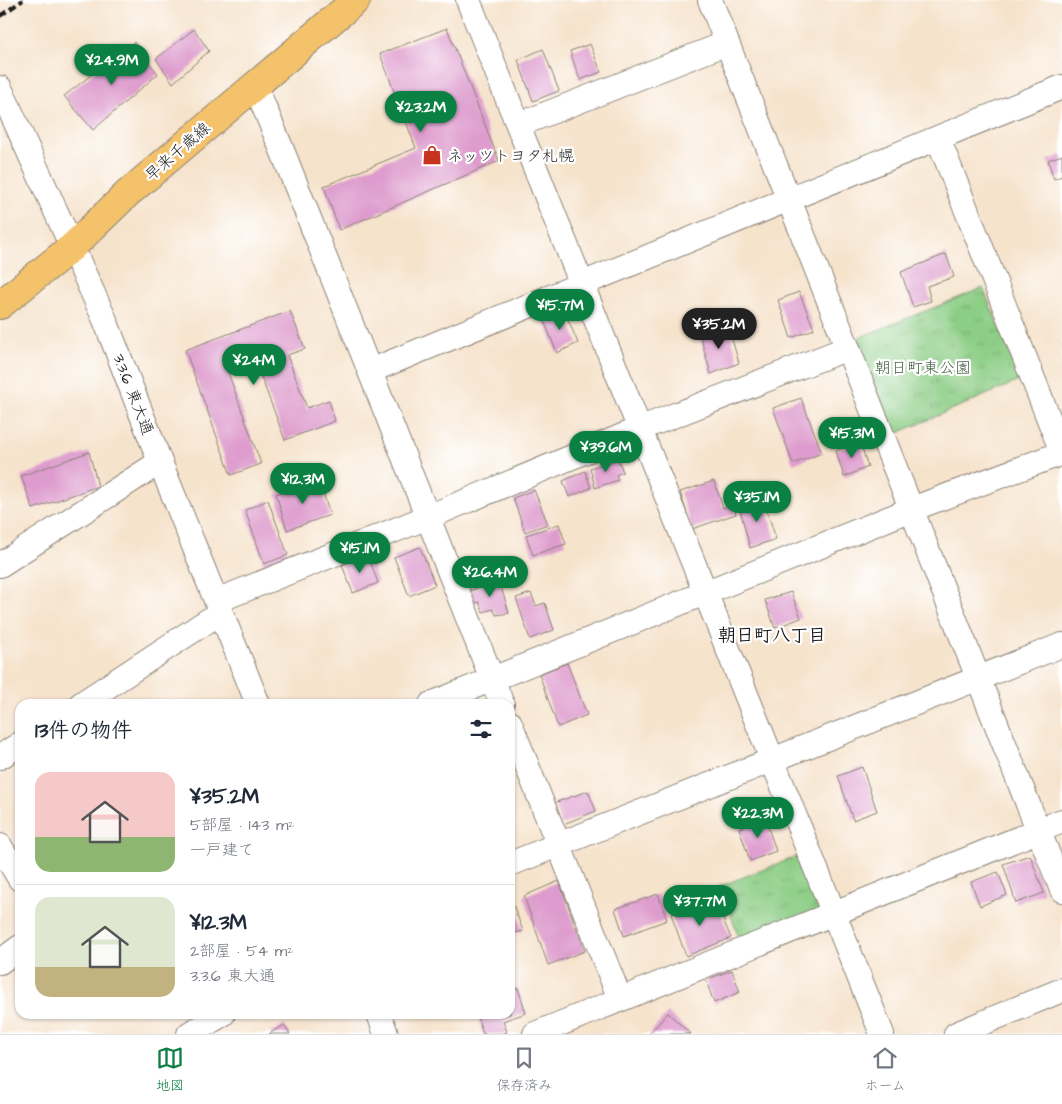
<!DOCTYPE html>
<html lang="ja">
<meta charset="utf-8">
<style>
body{margin:0;font-family:"Architects Daughter","Klee One",sans-serif;background:#f6f6f7;color:#1f2937;height:100vh;display:flex;flex-direction:column;font-size:19px;white-space:nowrap}
*{box-sizing:border-box;margin:0}
p{font-size:16px;color:#747a83}
.icon{flex:none;width:28px;height:28px;fill:none;stroke:currentColor;stroke-width:2;stroke-linecap:round;stroke-linejoin:round}
.map{position:relative;flex:1;overflow:hidden}
.sheet{position:absolute;left:15px;top:699px;width:500px;height:320px;display:flex;flex-direction:column;background:#fff;border-radius:15px;box-shadow:0 1px 4px #0004}
.sheet>*{flex:none}
.price{position:absolute;translate:-50% -42px;padding:0 11px;border-radius:18px;background:#0b8043;color:#fff;font-size:16px;line-height:32px;filter:drop-shadow(0 1px 2px #0008)}
.price::after{content:'';position:absolute;left:50%;top:30px;width:15px;height:11px;margin-left:-8px;background:inherit;clip-path:polygon(0 0,100% 0,50% 100%)}
.price.current{background:#222;color:#fff}
ul{padding:0;list-style:none}
li{display:flex;align-items:center;gap:15px;height:125px;padding:0 20px}
li+li{border-top:1px solid #e0e1e3}
li span{display:grid;place-items:center;flex:none;width:140px;height:100px;border-radius:15px;color:#555}
li>.icon{margin-inline-start:auto}
span .icon{width:60px;height:60px;fill:#fffc;stroke-width:1}
li b{font-size:21px}
h2{display:flex;justify-content:space-between;align-items:center;height:60px;padding:0 20px;font-size:21px}
.tabs{display:flex;justify-content:space-around;align-items:center;height:70px;border-top:1px solid #e0e1e3;background:#fff;font-size:14px;color:#747a83}
.tabs a{display:grid;justify-items:center;gap:2px}
.tabs .current{color:#0b8043}
.map>svg:first-child{display:block}
</style>
<div class="map">
<svg width="1062" height="1034" viewBox="0 0 1062 1034">
<defs>
<pattern id="park-tufts" width="24" height="20" patternUnits="userSpaceOnUse" patternTransform="scale(1.25)"><rect width="24" height="20" fill="#8dce86"/><path d="M3 7l-1-3M5 7V3M7 7l1-3M15 17l-1-3M17 17v-4M19 17l1-3" fill="none" stroke="#79b073"/></pattern>
</defs>
<rect width="100%" height="100%" fill="#fff"/>
<filter id="ink" filterUnits="userSpaceOnUse"><feTurbulence type="fractalNoise" baseFrequency=".02" numOctaves="2"/><feDisplacementMap in="SourceGraphic" scale="10" xChannelSelector="R" yChannelSelector="G"/><feConvolveMatrix kernelMatrix="1 2 1 2 8 2 1 2 1" color-interpolation-filters="sRGB"/></filter>
<filter id="wash" filterUnits="userSpaceOnUse"><feTurbulence type="fractalNoise" baseFrequency=".0096" numOctaves="4" result="noise"/><feDisplacementMap in="SourceGraphic" scale="20" xChannelSelector="R" yChannelSelector="G"/><feGaussianBlur stdDeviation="1.12" result="paint"/><feColorMatrix in="noise" values="0 0 0 0 0 0 0 0 0 0 0 0 0 0 0 0 0 1.4 0 .05"/><feComposite in="paint" operator="in"/></filter>
<g filter="url(#wash)">
<rect width="100%" height="100%" fill="#f6e3cc"/>
<!-- park -->
<path fill="url(#park-tufts)" stroke="#547551" d="M983,288l38,92 -128,55 -38,-96z
M796,857l23,55 -78,31 -21,-57z"/>
<g id="blocks">
<!-- building -->
<path fill="#de9cce" d="M447,28l52,133 -160,69 -15,-44 92,-38 -36,-94z
M194,29l15,22 -36,32 -17,-24z
M134,42l24,32 -65,56 -29,-34z
M590,44l11,28 -21,8 -10,-29z
M543,49l16,42 -26,10 -15,-41z
M1062,155v21l-8,3 -6,-19z
M946,254l8,23 -27,9 4,15 -18,6 -12,-35z
M799,292l15,37 -23,9 -13,-38z
M564,310l14,33 -21,10 -14,-35z
M290,311l15,38 -18,6 20,53 22,-8 6,21 -50,19 -33,-87 -27,11 36,100 -30,11 -46,-125z
M728,326l11,37 -28,11 -11,-38z
M801,398l21,55 -29,11 -20,-56z
M860,442l8,25 -24,10 -8,-26z
M89,452l9,34 -65,23 -12,-33z
M618,459l5,13 -7,3 2,5 -23,8 -5,-20z
M585,471l6,17 -22,9 -6,-16z
M319,480l11,35 -43,15 -11,-36z
M714,481l9,27 10,-4 3,10 -44,15 -12,-37z
M534,490l14,34 -23,8 -12,-34z
M763,498l13,41 -26,9 -11,-42z
M268,500l20,55 -24,9 -19,-54z
M559,524l7,20 -33,11 -7,-20z
M420,547l15,38 -26,11 -15,-39z
M368,555l10,28 -25,10 -11,-28z
M499,580l10,33 -13,2 -3,-6 -10,3 -4,-10 -6,1 -4,-12z
M791,592l10,26 -26,10 -10,-28z
M531,593l5,13 9,-3 9,27 -24,9 -14,-41z
M567,663l20,52 -29,12 -19,-53z
M862,767l15,44 -24,9 -15,-44z
M588,791l8,20 -35,14 -7,-22z
M765,818l11,33 -26,10 -11,-33z
M1030,855l14,38 -28,10 -13,-39z
M998,872l9,23 -27,11 -9,-24z
M559,881l26,70 -37,14 -24,-69z
M658,894l9,26 -43,16 -9,-27z
M510,896l13,35 -8,2 -5,-14z
M714,898l17,40 -45,18 -15,-42z
M732,970l8,22 -26,11 -8,-23z
M518,988l8,25 -23,8 4,11 -7,2h-17l-6,-18 6,-2h27v-24z
M668,1013l23,21h-42z
M284,1025l6,9h-21z"/>
</g>
</g>
<g filter="url(#ink)">
<use href="#blocks" fill-opacity="0" stroke="#898074" stroke-width="1"/>
<g fill="none" stroke-linecap="round" stroke-linejoin="round">
<defs>
<path id="minor" d="M468,0l414,1034
M710,0l352,890
M255,85l27,65 220,554
M0,88l105,232 55,142 98,242
M518,125l209,-82
M938,138l124,314
M370,371l692,-284
M0,565l160,-103
M216,601l212,-84 211,-88 209,-81
M81,704l140,-92
M431,704l481,-195 150,-56
M510,723l110,276
M0,757l20,-13
M0,846l20,33
M510,864l552,-219
M0,962l20,-15
M379,1014l7,20
M189,1034l34,-20
M535,1034l527,-213
M956,1034l106,-44"/>
<path id="major" d="M0,305l72,-58 55,-53 229,-194"/>
</defs>
<!-- minor casing -->
<use href="#minor" stroke="#898074" stroke-width="26"/>
<!-- major casing -->
<use href="#major" stroke="#898074" stroke-width="30"/>
<!-- minor -->
<use href="#minor" stroke="#fff" stroke-width="24"/>
<!-- major -->
<use href="#major" stroke="#f4c26a" stroke-width="28"/>
<!-- rail -->
<path stroke="#1c1c1c" stroke-width="4" stroke-dasharray="8 4" stroke-linecap="butt" d="M0,16l23,-16"/>
</g>
</g>
<!-- icons -->
<defs>
<symbol id="shop-bare" viewBox="-9 -9 18 18"><path d="M-5-2.5h2.3a2.7 3.5 0 0 1 5.4 0H5L5.5 6h-11ZM-1.5-2.5h3a1.5 2.3 0 0 0-3 0Z" fill="#c8321e" stroke="#fff" stroke-width="2.5" paint-order="stroke"/></symbol>
</defs>
<g fill-rule="evenodd">
<use href="#shop-bare" x="418" y="141" width="28" height="28"/>
</g>
<g text-anchor="middle" stroke-width="4.5" stroke-linejoin="round" paint-order="stroke">
<!-- street labels -->
<g font-size="16" fill="#1c1c1c" stroke="#fff">
<text transform="translate(177 151) rotate(-41)" y="6">早来千歳線</text>
<text transform="translate(134 394) rotate(69)" y="6">3.3.6 東大通</text>
</g>
<!-- poi labels -->
<g font-size="16" fill="#1c1c1c" stroke="#fff" text-anchor="start">
<text x="447" y="161">ネッツトヨタ札幌</text>
</g>
<!-- park labels -->
<g font-size="16" fill="#496346" stroke="#fff">
<text x="923" y="373">朝日町東公園</text>
</g>
<!-- neighbourhood labels -->
<g font-size="18" font-weight="bold" fill="#1c1c1c" stroke="#fff">
<text x="772" y="641">朝日町八丁目</text>
</g>
</g>
</svg>
<b class="price" style="left:112px;top:86px">¥24.9M</b>
<b class="price" style="left:421px;top:133px">¥23.2M</b>
<b class="price" style="left:560px;top:331px">¥15.7M</b>
<b class="price current" style="left:719px;top:350px">¥35.2M</b>
<b class="price" style="left:254px;top:386px">¥24M</b>
<b class="price" style="left:852px;top:459px">¥15.3M</b>
<b class="price" style="left:606px;top:473px">¥39.6M</b>
<b class="price" style="left:303px;top:505px">¥12.3M</b>
<b class="price" style="left:757px;top:523px">¥35.1M</b>
<b class="price" style="left:360px;top:574px">¥15.1M</b>
<b class="price" style="left:490px;top:598px">¥26.4M</b>
<b class="price" style="left:758px;top:839px">¥22.3M</b>
<b class="price" style="left:700px;top:927px">¥37.7M</b>
<section class="sheet">
<h2>13件の物件<svg class="icon" aria-label="filters" viewBox="0 0 24 24"><path d="M4 7h16M4 17h16"/><circle cx="9" cy="7" r="2"/><circle cx="15" cy="17" r="2"/></svg></h2>
<ul>
<li><span style="background:linear-gradient(#f6c9c9 65%,#8fb573 0)"><svg class="icon" aria-label="home" viewBox="0 0 24 24"><path d="M3 11l9-7 9 7M6 9v11h12V9"/></svg></span><div><b>¥35.2M</b><p>5部屋 · 143 m²</p><p>一戸建て</p></div></li>
<li><span style="background:linear-gradient(#dfe7d0 70%,#c2b280 0)"><svg class="icon" aria-label="home" viewBox="0 0 24 24"><path d="M3 11l9-7 9 7M6 9v11h12V9"/></svg></span><div><b>¥12.3M</b><p>2部屋 · 54 m²</p><p>3.3.6 東大通</p></div></li>
</ul>
</section>
</div>
<nav class="tabs">
<a class="current"><svg class="icon" aria-label="map" viewBox="0 0 24 24"><path d="M3 6l6-2 6 2 6-2v14l-6 2-6-2-6 2zM9 4v14M15 6v14"/></svg>地図</a>
<a><svg class="icon" aria-label="saved" viewBox="0 0 24 24"><path d="M7 4h10v16l-5-4-5 4z"/></svg>保存済み</a>
<a><svg class="icon" aria-label="home" viewBox="0 0 24 24"><path d="M3 11l9-7 9 7M6 9v11h12V9"/></svg>ホーム</a>
</nav>
